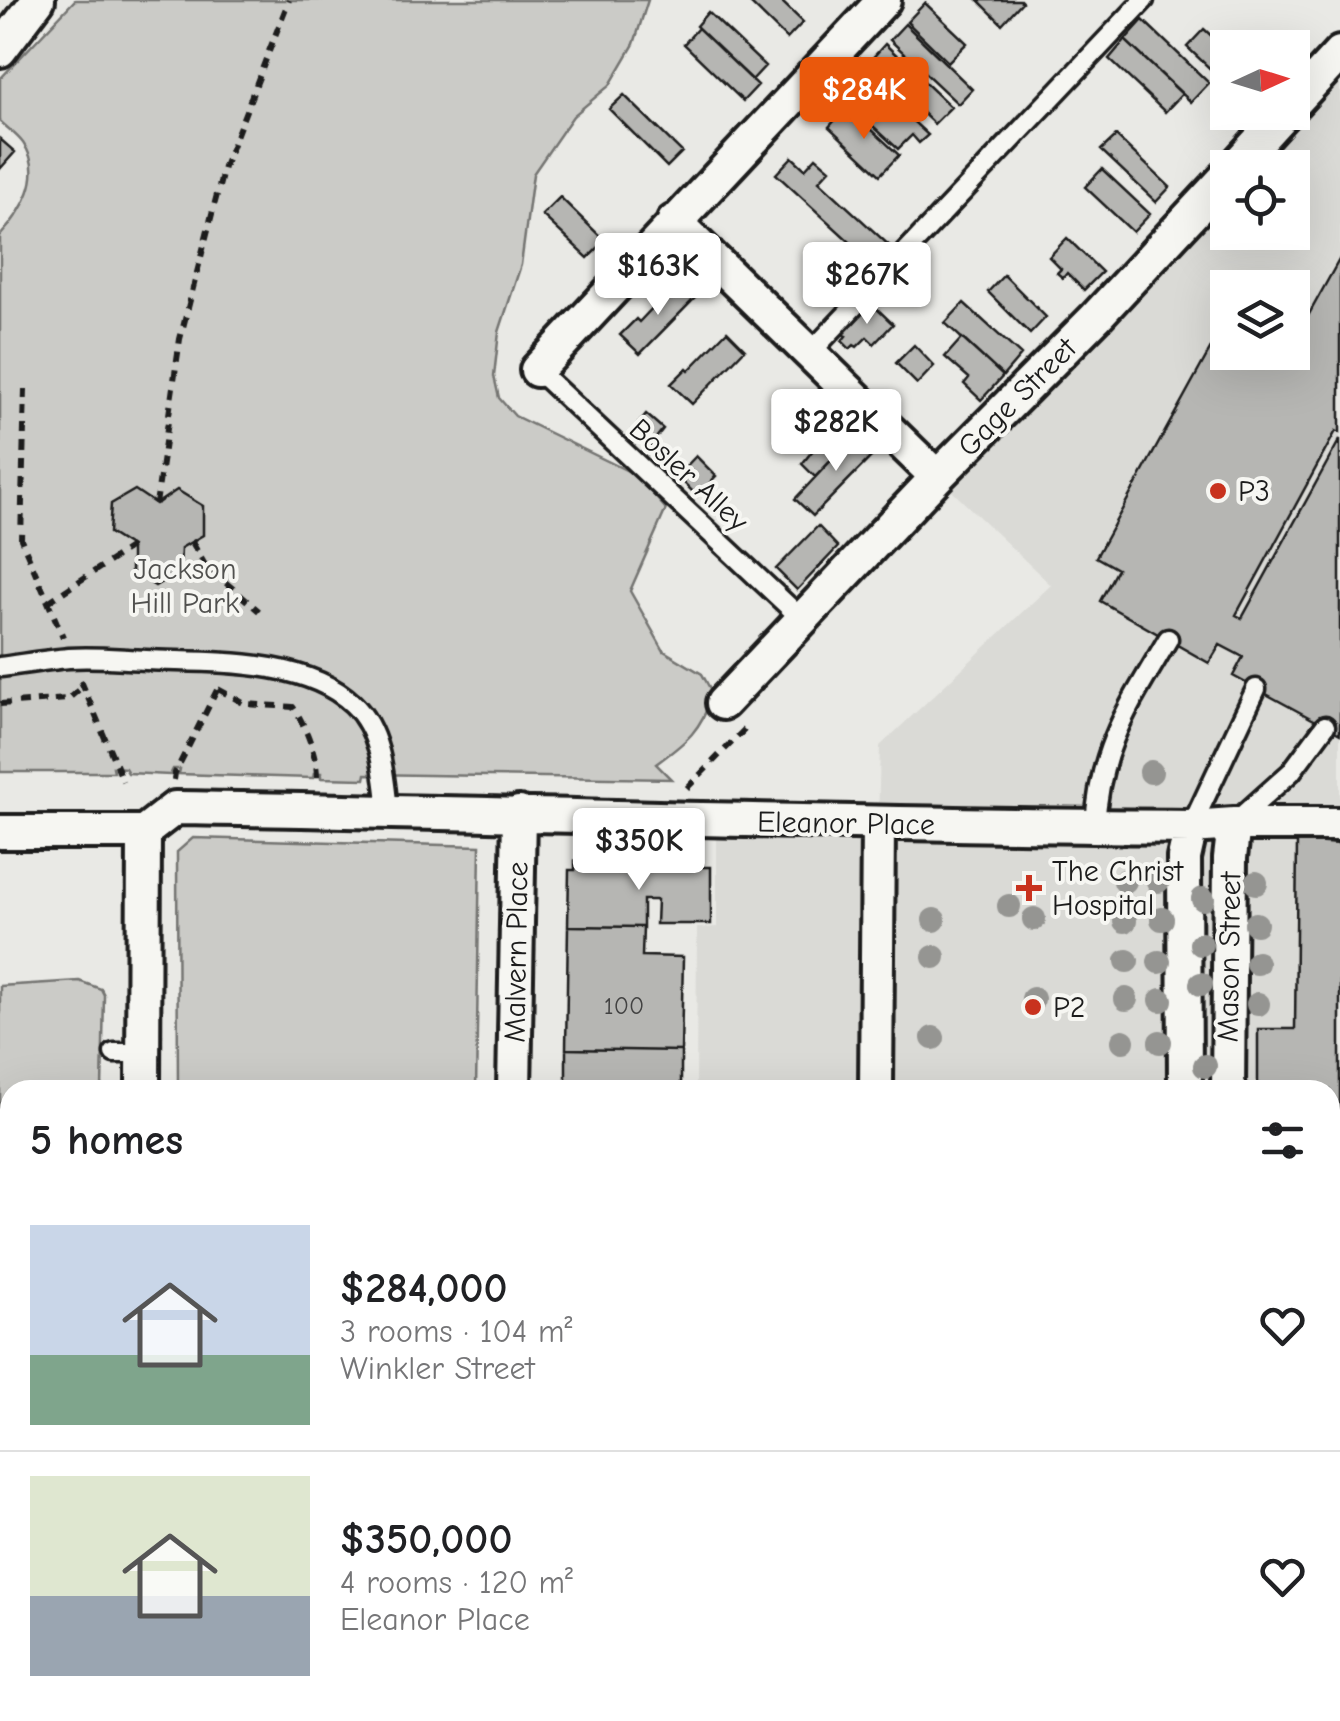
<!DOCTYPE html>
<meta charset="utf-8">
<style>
body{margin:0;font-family:"Comic Neue",sans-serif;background:#f6f6f6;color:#202124;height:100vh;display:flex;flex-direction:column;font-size:38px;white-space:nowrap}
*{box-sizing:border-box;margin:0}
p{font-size:32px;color:#757577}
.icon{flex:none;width:55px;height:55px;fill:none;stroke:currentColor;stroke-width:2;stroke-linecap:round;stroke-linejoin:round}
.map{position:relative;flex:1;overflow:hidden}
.panel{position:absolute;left:0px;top:1080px;width:1340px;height:642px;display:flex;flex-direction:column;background:#fff;border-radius:30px 30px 0 0;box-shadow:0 10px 40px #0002}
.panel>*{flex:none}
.needle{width:65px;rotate:86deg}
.tools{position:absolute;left:1210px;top:30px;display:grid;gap:20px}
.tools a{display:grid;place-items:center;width:100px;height:100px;border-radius:0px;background:#fff;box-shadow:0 10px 40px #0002;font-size:50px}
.price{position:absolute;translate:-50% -85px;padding:0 22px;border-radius:10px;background:#fff;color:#222;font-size:32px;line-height:65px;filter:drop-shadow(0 2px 5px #0008)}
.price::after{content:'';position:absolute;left:50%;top:60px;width:30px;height:22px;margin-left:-15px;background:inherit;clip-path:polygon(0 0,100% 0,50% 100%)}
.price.on{background:#ea580c;color:#fff}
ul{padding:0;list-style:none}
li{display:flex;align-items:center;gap:30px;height:250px;padding:0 30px}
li+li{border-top:2px solid #e0e0e0}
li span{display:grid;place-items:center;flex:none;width:280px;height:200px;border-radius:0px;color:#555}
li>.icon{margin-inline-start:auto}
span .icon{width:120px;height:120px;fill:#fffc;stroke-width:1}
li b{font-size:42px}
h2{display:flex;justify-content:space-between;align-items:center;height:120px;padding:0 30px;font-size:42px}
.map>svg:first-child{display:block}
</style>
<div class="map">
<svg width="1340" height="1721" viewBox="0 0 1340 1721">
<rect width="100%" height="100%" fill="#e9e9e5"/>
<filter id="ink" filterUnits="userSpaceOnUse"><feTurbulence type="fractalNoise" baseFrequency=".01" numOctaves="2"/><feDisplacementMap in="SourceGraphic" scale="20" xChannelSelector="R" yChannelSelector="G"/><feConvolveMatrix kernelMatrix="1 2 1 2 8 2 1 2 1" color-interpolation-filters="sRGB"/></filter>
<g filter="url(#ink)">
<!-- built -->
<path fill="#dadad6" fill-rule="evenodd" d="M1340,52v1669h-948v-9h938v-622h-634l1,-162 20,-1v-107l161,4 2,-78 171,-161 -114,-108 290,-306 1,61h64v-64l-61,-1zM1228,288h64v64h-64z"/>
<!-- green -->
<path fill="#cbcbc7" stroke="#747472" stroke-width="2.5" d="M75,0h573l-14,44 -24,41 -37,31 -40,58 -12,91 -22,67 -5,44 5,22 16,18 121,59 30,34 -36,82 34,60 38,23 11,20c-13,38 -26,47 -57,70l15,15 -305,-5 -1,5 -44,-1v-5h-7l-1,5 -134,-4 1,-5h-7l-3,6 -42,-2 -3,-5 -12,-1 1,5h-114v-536c22,-24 46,-61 23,-93 -6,-8 -16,-15 -23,-22v-42z
M193,838l287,8 -4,244h-298l-1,-238z
M79,981l22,8 3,6 -2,95h-92v209l-10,-48v-265z
M10,1309v146c-10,-47 -10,-99 0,-146z"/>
<!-- building -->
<path fill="#b6b6b3" stroke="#1c1c1c" stroke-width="2.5" d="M747,0h33l23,22 -16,17z
M978,0h42l2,2 -20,22z
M925,3l42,40 -19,19 -41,-40z
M708,12l57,54 -13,14 -56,-54z
M1143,20l66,63 -18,19 -66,-62z
M905,24l67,65 -14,15 -68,-64z
M698,28l60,57 -15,16 -59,-57z
M1204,29l24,22v20l-8,7 -33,-31z
M1125,40l57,54 -17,18 -56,-53z
M885,44l66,63 -17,17 -65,-62z
M860,72l68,63 -9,8 -7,-8 -14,14 -60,-55z
M624,95l58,57 -15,15 -58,-58z
M844,110l7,7 3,-4 45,42 -19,20 -51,-48z
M1116,136l54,51 -14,15 -55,-52z
M0,139l15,13 -15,17z
M792,157l13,12 11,-12 14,12 -11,12 73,67 -17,17 -99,-91z
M1102,169l48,45 -17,18 -48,-45z
M560,197l45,44 -17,17 -46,-43z
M1067,238l35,34 -18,18 -17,-17 -4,5 -6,-5 4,-4 -12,-12z
M1340,258v175l-4,-2 -100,184 6,3 98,-179v295l-107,-58 10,-19 -23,-12 -11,18 -109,-62 17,-32 -21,-12 132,-240v35h64v-7z
M1004,275l42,42 -16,17 -42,-42z
M678,281l17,17 -55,56 -20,-19 16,-16 3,3z
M871,303l22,21 -19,20 -7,-7 -10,10 -3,-2 -4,4 -8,-8 4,-5 -4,-2z
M964,303l57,52 -18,21 -58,-53z
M727,331l18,18 -53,55 -21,-20 16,-16 2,2z
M962,338l41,38 -22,24 -17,-16 5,-6 -24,-21z
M914,345l20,21 -17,18 -21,-21z
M835,412l22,21 -42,44 -13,-13 22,-28 -6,-6z
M646,414l17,15 -14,18 -17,-16z
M857,433l20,18 -64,65 -18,-17z
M696,456l20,20 -19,20 -20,-20z
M135,490l21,14 21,-14 26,16v29l-22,13 -1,23 -25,15 -24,-15v-24l-22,-14 2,-29z
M818,526l20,21 -41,43 -21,-21z
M1297,841l43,3v561h-10l1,3h-1v-318h-72v-61h37z
M683,853h10l8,8v6h10v57h-55l1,-24h-14v27l-75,-1 1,-56h6v-9l98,3z
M568,926l75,1 -1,29 41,1 -2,94 -115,-2z
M566,1049l115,2v39h-115z
M1330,1526h10v70h-10z
M1330,1596h10v22h-10z
M1330,1631h10v90h-64v-9h54z
M468,1712h85v9h-84z
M964,1712h181v9h-181z"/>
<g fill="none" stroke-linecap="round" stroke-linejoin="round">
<defs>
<path id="service" d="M810,353l334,-353
M537,370l266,250
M0,667c23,-3 46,-7 69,-9 25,-2 51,1 77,2 62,3 158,-3 207,44 28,27 31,69 35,107
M1234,823l57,-51 34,-46
M1095,827c4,-80 34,-121 73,-188
M1191,827l65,-138
M114,1053h29
M1330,1471h10
M1265,1712v9"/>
<path id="minor" d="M0,50l38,-50
M1292,105l48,-52
M1234,168l51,-56
M674,221l263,256
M537,370l347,-370
M723,703l214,-226 159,-160 132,-142
M0,832h144l31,-24c338,5 677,17 1016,19l43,-3h106
M143,1090l1,-258
M514,1090l5,-277
M876,1090l2,-265
M1185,1090l-1,-232 7,-31
M1228,1090l2,-232 4,-34
M872,1712v9
M143,1721v-9
M392,1721v-9
M1208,1721v-9"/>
<path id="secondary" d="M0,1704l4,17"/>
</defs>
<!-- service casing -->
<use href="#service" stroke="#1c1c1c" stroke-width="25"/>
<!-- minor casing -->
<use href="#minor" stroke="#1c1c1c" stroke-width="40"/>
<!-- secondary casing -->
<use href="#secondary" stroke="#1c1c1c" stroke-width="52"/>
<!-- path -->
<path stroke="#1c1c1c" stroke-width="6" stroke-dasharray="10 8" stroke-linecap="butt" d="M25,389l-4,150 42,98
M156,504l24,-165 44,-172 65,-167
M192,542l13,23 54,46
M48,602l83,-55
M81,681l42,100
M218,689l27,15 48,3c13,19 25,50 24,74
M0,704l68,-5 15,-13
M174,780l1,-7 43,-85
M687,788l58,-59
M1330,1609h10"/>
<!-- service -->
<use href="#service" stroke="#f6f6f2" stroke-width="18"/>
<!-- minor -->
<use href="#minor" stroke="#f6f6f2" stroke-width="32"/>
<!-- secondary -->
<use href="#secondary" stroke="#f6f6f2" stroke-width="45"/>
</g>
<!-- trees -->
<g fill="#959592">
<circle cx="1151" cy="772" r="12"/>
<circle cx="1125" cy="881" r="12"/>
<circle cx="1158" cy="881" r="12"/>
<circle cx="1256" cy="883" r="12"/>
<circle cx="1203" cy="899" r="12"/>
<circle cx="1009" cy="906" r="12"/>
<circle cx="1034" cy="919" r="12"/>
<circle cx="1162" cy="919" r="12"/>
<circle cx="934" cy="920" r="12"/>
<circle cx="1125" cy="921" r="12"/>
<circle cx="1256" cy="924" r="12"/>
<circle cx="1201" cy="944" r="12"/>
<circle cx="934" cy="957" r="12"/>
<circle cx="1127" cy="961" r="12"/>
<circle cx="1159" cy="962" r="12"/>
<circle cx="1257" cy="963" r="12"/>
<circle cx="1201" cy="984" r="12"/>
<circle cx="1033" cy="999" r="12"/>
<circle cx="1126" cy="999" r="12"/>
<circle cx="1161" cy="1000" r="12"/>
<circle cx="1258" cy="1004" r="12"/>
<circle cx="933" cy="1038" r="12"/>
<circle cx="1123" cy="1041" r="12"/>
<circle cx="1160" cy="1042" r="12"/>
<circle cx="1205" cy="1066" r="12"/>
</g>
</g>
<!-- markers -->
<g fill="#c8321e" stroke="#f6f6f2" stroke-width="4">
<circle cx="1218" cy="491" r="10"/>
<path d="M1024 873h10v10h10v10h-10v10h-10v-10h-10v-10h10z"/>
<circle cx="1033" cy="1007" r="10"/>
</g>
<g text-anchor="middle" stroke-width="8" stroke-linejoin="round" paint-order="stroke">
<!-- number labels -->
<g font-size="25" fill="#424242">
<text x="624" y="1014">100</text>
</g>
<!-- street labels -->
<g font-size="30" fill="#1c1c1c" stroke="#f6f6f2">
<text transform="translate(1017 397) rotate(-45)" y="10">Gage Street</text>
<text transform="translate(689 475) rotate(43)" y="10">Bosler Alley</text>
<text transform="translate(846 823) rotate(1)" y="10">Eleanor Place</text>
<text transform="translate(516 952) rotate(-89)" y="10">Malvern Place</text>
<text transform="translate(1229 957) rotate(-89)" y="10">Mason Street</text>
</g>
<!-- poi labels -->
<g font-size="30" fill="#1c1c1c" stroke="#f6f6f2" text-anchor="start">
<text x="1238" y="501">P3</text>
<text x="1052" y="881">The Christ<tspan x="1052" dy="34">Hospital</tspan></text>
<text x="1053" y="1017">P2</text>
</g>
<!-- park labels -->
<g font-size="30" fill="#51514f" stroke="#f6f6f2">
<text x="185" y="579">Jackson<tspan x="185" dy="34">Hill Park</tspan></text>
</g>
</g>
</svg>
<div class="tools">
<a><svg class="needle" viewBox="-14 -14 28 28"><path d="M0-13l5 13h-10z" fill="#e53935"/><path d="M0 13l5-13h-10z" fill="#757577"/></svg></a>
<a><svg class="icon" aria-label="locate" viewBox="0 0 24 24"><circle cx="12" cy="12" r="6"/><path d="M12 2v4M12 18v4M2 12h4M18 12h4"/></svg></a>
<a><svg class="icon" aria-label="layers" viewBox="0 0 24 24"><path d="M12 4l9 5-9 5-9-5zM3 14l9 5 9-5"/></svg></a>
</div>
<b class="price on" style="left:864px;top:142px">$284K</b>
<b class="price" style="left:658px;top:318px">$163K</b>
<b class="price" style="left:867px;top:327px">$267K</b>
<b class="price" style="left:836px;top:474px">$282K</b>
<b class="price" style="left:639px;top:893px">$350K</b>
<section class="panel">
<h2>5 homes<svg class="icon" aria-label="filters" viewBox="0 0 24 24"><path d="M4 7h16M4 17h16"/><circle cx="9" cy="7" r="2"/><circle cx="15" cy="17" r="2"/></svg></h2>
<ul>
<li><span style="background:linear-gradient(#c9d6e8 65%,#7fa58c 0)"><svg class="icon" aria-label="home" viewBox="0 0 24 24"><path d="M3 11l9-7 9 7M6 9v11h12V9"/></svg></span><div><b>$284,000</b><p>3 rooms · 104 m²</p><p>Winkler Street</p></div><svg class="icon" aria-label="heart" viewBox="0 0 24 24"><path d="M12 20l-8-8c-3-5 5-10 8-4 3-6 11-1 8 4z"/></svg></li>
<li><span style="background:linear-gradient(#dfe7d0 60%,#9aa5b1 0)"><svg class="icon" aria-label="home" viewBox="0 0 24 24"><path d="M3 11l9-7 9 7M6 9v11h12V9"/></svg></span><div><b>$350,000</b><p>4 rooms · 120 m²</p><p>Eleanor Place</p></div><svg class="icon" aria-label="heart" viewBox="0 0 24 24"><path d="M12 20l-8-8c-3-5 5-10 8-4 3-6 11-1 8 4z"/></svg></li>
</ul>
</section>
</div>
